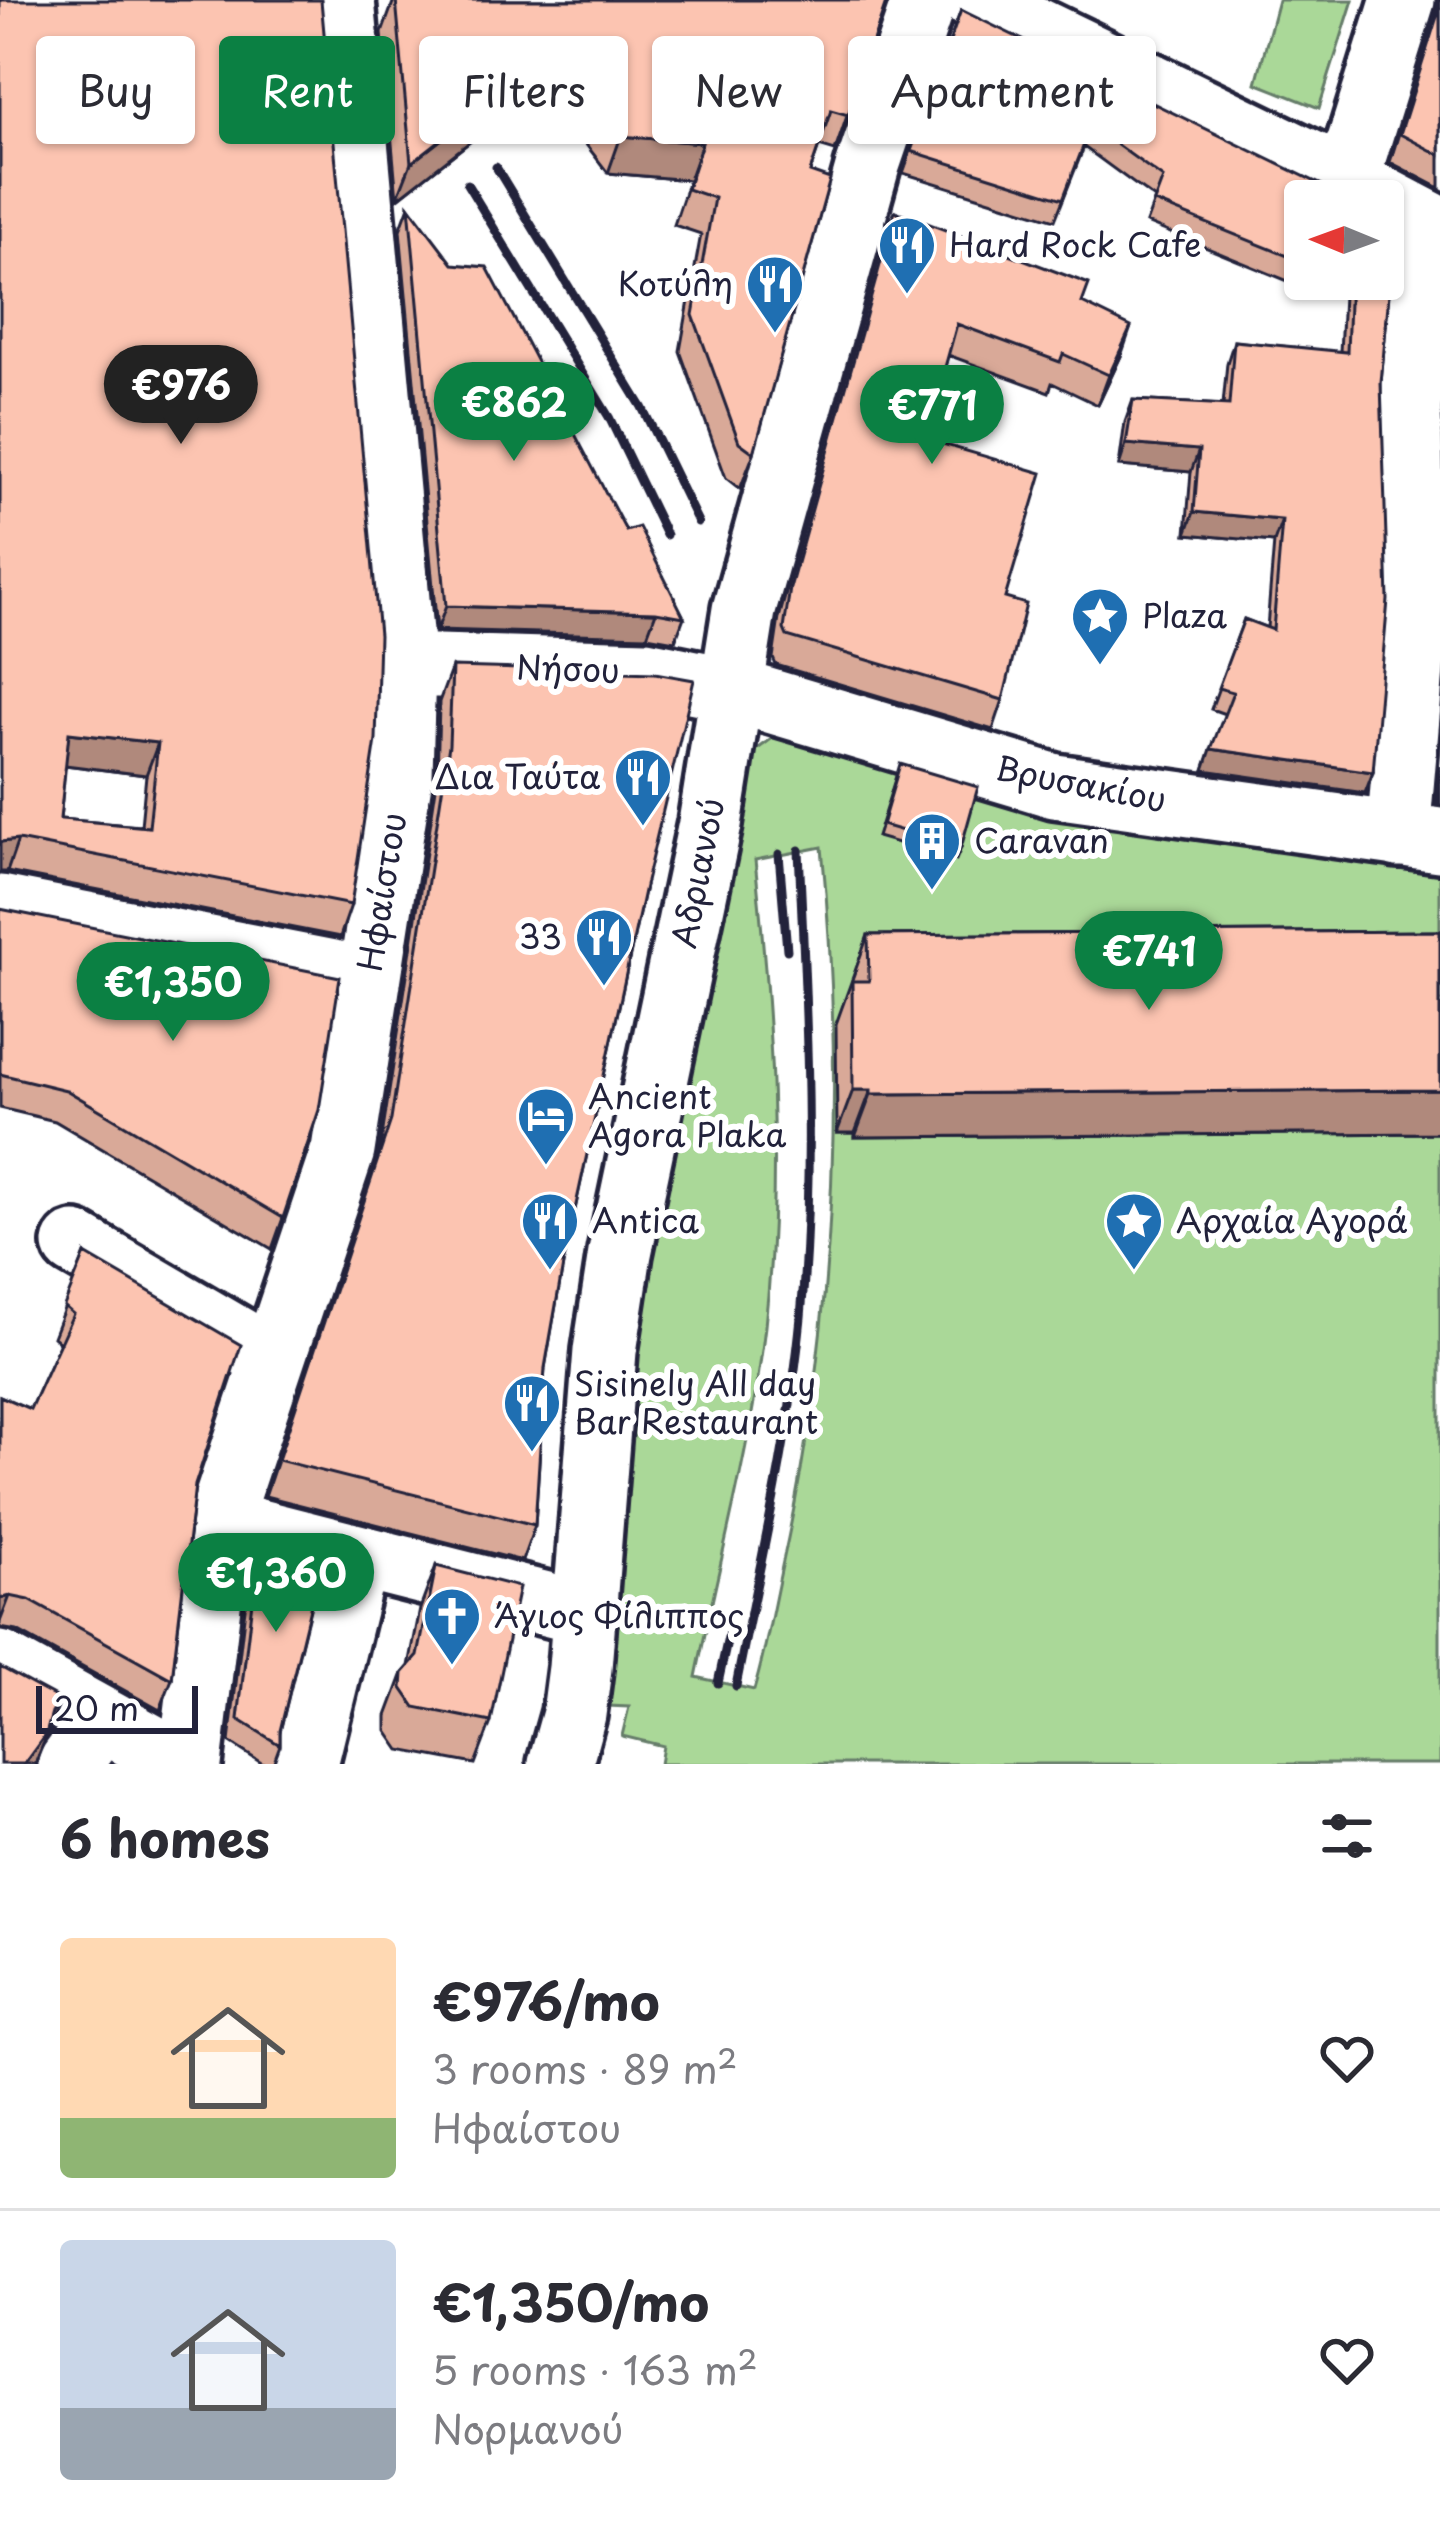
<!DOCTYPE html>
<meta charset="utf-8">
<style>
body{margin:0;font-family:"Playpen Sans",sans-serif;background:#f2f2f3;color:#2b2b33;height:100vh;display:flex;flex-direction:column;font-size:45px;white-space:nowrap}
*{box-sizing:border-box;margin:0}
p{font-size:39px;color:#7c7c81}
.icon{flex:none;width:66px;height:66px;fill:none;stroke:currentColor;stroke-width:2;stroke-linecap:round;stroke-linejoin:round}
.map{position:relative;height:1764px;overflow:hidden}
.panel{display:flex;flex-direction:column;background:#fff;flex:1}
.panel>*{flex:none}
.guide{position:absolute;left:36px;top:36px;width:1368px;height:108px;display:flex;gap:24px}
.needle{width:78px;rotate:271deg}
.buttons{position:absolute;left:1284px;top:180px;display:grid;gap:24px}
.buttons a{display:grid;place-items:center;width:120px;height:120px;border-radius:12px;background:#fff;box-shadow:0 3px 9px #0004;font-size:60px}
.scale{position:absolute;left:36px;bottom:30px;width:162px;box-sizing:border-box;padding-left:12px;border:6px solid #22223b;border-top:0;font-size:33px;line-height:42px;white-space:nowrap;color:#22223b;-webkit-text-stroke:9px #fff;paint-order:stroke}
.price{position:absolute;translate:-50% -102px;padding:0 27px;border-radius:42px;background:#0b8043;color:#fff;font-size:39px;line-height:78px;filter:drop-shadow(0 3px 6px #0008)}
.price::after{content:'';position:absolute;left:50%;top:72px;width:36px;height:27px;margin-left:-18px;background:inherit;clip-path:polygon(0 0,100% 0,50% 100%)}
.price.on{background:#222;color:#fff}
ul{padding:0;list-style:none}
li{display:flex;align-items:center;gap:36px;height:300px;padding:0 60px}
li+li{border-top:3px solid #e1e1e2}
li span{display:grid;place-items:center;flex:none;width:336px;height:240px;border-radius:12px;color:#555}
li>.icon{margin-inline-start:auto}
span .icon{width:144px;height:144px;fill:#fffc;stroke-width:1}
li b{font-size:51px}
h2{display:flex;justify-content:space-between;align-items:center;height:144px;padding:0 60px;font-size:51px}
.chip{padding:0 42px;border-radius:12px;background:#fff;box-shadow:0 3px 9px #0004;font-size:42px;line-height:108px}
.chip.on{background:#0b8043;color:#fff}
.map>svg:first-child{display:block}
</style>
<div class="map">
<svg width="1440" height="1764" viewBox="0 0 1440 1764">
<rect width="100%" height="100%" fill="#fff"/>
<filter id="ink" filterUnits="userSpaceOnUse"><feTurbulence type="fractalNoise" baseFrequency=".00833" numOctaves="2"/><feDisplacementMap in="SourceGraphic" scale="24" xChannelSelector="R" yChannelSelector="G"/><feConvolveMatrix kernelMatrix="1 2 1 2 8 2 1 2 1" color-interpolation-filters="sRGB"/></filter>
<g filter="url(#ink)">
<!-- green -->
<path fill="#aad898" stroke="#667d6a" stroke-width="3" fill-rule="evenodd" d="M1278,0h75l-34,108 -63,-25z
M778,734l662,133v897h-780l3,-18 -41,-10 7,-29 -44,-2 34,-394 128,-554zM822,847c23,241 13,481 -40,719 -9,41 -16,84 -28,124l-58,-13c23,-115 56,-235 69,-351 17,-156 6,-310 -10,-466z"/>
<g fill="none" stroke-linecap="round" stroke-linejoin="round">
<defs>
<path id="street" d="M975,0l372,180 93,49
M1347,180l56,-180
M404,665l242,7 84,17 325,97 385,54
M1398,835l18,-213 -7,-214 11,-124 12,-58
M0,907l368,72
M75,1244l197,115
M219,1521l367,93
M0,1663l183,101
M70,1764l32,-44
M190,1764l29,-243 124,-371 58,-375 3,-110 -61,-665
M306,1764l51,-208
M560,1764l14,-50 6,-46 25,-317 15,-98 90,-429 34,-214 124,-445 56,-165"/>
</defs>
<!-- street casing -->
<use href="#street" stroke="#22223b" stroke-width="72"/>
<!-- street -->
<use href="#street" stroke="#fff" stroke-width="63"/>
<!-- rail -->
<path stroke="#22223b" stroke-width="9" d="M496,167l146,240 56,115
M467,184l142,233 57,118
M779,854l8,96
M718,1683l12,-55
M736,1686c24,-122 53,-245 65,-369 14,-156 5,-311 -2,-467"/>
</g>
<!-- wall -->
<path fill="#d9a998" stroke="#22223b" stroke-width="3" fill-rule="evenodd" d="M0,0l351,905 -11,32 -333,-65zM65,765l81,10 -5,51 -81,-7z
M394,0h493l-52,151 -16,-5 -9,26 -56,281 -14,36 -14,-11 -46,-127 21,-117 -27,-9 15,-45 -81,-7 -67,-87 -144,113 -15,-166z
M1438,0h2v188l-50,-26 47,-151z
M961,10l344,191v78h78l9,-20 -11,124 -8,389 -8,21 -161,-23 21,-56 -14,-5 33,-90 23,9 7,-86 -88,-8 5,-62 -72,-6 6,-44 8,-22 90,5 4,-42 7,-22 106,11 3,-57 -38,-7 -159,-65 9,-24 -71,-52 -29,73 -152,-47z
M409,206l275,411 -9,24 -28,-5 -210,-6 -37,-400z
M895,211l187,92 39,53 -23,49 -46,-22 -3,9 -101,-37 -23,84 80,159 -2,102 -10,30 -217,-65 -3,-7 6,-40 105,-377z
M452,667l193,219 -82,379 -18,103 -10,157 -13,36 -257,-65 114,-340 58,-375 2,-79z
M1440,766v38l-3,-1z
M896,776l65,72 -5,12 -79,-23z
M0,909l283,309 -11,31 -217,-128 -55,-13z
M1440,931v202l-585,4v-4h-18l-1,-109 32,-89z
M85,1254l110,231 -23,194 -12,31 -143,-79 -17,-3v-232l30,13 30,-66 -7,-6z
M259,1542l21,189v14l-7,19h-10l-34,-22 21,-176z
M436,1566l55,156 -16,42 -75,-14 -13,-19v-15l16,-43 6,-7 11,-57z"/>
<!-- shaded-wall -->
<path fill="#b0897c" stroke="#22223b" stroke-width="3" d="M555,50l-14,36 -144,113 14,-36z
M621,136l81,7 -13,37 -81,-7z
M1131,327l-10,29 -23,49 11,-30z
M1126,444l73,6 -8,22 -72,-6z
M1194,512l88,8 -8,22 -88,-8z
M446,606l210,6 -9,24 -210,-6z
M69,733l89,10 -12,32 -89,-11z
M1211,749l162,23 -8,21 -161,-23z
M18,840l-11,32h-7v-30z
M853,1090h18l-16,43h-18z
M1440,1090v43l-585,4 16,-43z
M10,1596l-10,26v-23z
M61,1700l-26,64h-11l28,-51z"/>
<!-- building -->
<path fill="#fcc4b1" stroke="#22223b" stroke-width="3" fill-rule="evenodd" d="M0,0h321l58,635 -3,105 -25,165 -333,-65 -18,2zM69,733l89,10 -9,84 -89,-8z
M396,0h491l-39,115 -17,-5 -21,62 20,7 -76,274 -15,-11 -46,-127 21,-117 -27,-9 15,-46 -81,-7 -66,-86 -144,113z
M1440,7v148l-40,-21z
M961,10l394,191h-50v62l-151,-61 9,-24 -72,-52 -28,73 -152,-48z
M409,206l44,58 34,3 139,264 13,-4 45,90 -28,-5 -210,-6z
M895,211l194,73 -7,19 49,24 -22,48 -46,-21 -3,8 -103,-38 -32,115 117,34 -37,125 21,6 -23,96 -216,-64 -3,-7 6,-41z
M1383,215l16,8 -7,36 -11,124 7,217 -15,172 -162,-23 22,-57 -15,-4 26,-69 29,11 9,-110 -88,-8 5,-62 -73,-6 7,-44 96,5 5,-64 113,11 3,-73h33z
M452,667l203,6 39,7 -49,206 -82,379 -18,103 -10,157 -257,-65 113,-340 58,-375z
M900,764l78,23 -17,61 -79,-23z
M0,909l340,68 -21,133 -36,108 -217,-128 -66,-16z
M1440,931v159l-569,4v-4h-18l-1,-109h17l-1,-46z
M85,1254l156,91 -46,140 -23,194 -143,-79 -19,-4 -10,3v-203l30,13 43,-95 -9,-8z
M259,1542l63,16 -42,173v14l-42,-26z
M436,1566l83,21 -28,135 -76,-15 -13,-19 1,-15 15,-17z
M0,1667l61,33 -9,13 -6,21 -22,30h-24z"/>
</g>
<!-- icons -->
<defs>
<symbol id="restaurant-pin" viewBox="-11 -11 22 30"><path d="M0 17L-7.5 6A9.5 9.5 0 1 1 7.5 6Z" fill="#1f6fb2" stroke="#fff"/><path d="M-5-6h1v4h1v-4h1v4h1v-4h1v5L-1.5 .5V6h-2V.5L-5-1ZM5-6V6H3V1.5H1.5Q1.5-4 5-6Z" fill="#fff"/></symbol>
<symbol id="sight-pin" viewBox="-11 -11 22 30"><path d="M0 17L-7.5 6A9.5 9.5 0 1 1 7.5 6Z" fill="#1f6fb2" stroke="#fff"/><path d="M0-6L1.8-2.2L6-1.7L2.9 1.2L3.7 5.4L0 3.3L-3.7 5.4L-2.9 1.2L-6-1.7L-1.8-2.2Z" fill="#fff"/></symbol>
<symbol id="building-pin" viewBox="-11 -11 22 30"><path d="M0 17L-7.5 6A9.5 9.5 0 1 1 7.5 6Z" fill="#1f6fb2" stroke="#fff"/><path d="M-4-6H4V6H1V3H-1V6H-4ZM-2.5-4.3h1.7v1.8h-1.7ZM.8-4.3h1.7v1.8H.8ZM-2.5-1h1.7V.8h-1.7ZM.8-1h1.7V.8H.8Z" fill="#fff"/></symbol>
<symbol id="hotel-pin" viewBox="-11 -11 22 30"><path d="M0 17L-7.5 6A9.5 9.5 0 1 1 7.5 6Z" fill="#1f6fb2" stroke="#fff"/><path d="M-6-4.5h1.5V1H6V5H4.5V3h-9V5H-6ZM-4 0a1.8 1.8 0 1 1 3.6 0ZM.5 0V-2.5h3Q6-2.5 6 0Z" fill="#fff"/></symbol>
<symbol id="church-pin" viewBox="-11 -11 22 30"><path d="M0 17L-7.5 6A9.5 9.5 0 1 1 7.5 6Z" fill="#1f6fb2" stroke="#fff"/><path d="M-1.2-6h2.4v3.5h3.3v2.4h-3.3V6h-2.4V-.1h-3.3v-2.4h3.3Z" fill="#fff"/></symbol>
</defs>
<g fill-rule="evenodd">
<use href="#restaurant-pin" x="874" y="212" width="66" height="90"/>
<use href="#restaurant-pin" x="742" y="251" width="66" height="90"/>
<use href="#sight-pin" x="1067" y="583" width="66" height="90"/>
<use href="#restaurant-pin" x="610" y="744" width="66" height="90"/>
<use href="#building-pin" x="899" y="808" width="66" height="90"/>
<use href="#restaurant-pin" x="571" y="904" width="66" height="90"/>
<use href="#hotel-pin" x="513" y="1083" width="66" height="90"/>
<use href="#restaurant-pin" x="517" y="1188" width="66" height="90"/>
<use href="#sight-pin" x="1101" y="1188" width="66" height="90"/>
<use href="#restaurant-pin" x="499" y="1370" width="66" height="90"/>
<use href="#church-pin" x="419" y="1583" width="66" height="90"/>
</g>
<g text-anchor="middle" stroke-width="12" stroke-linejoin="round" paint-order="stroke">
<!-- poi labels -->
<g font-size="33" fill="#22223b" stroke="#fff" text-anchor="start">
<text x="949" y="257">Hard Rock Cafe</text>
<text x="733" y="296" text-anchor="end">Κοτύλη</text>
<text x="1142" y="628">Plaza</text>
<text x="601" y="789" text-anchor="end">Δια Ταύτα</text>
<text x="974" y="853">Caravan</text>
<text x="562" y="949" text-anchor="end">33</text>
<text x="588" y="1109">Ancient<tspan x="588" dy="38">Agora Plaka</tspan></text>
<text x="592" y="1233">Antica</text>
<text x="1176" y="1233">Αρχαία Αγορά</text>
<text x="574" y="1396">Sisinely All day<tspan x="574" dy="38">Bar Restaurant</tspan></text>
<text x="494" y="1628">Άγιος Φίλιππος</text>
</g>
<!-- street labels -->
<g font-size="33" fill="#22223b" stroke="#fff">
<text transform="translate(568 669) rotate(2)" y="12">Νήσου</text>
<text transform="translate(1081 784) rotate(11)" y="12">Βρυσακίου</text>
<text transform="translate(698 873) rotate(-79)" y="12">Αδριανού</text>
<text transform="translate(382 892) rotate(-81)" y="12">Ηφαίστου</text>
</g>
</g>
</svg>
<div class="buttons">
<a><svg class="needle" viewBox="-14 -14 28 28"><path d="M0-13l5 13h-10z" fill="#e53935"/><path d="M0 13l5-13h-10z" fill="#7c7c81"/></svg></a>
</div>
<div class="scale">20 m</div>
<b class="price on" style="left:181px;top:447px">€976</b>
<b class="price" style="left:514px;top:464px">€862</b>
<b class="price" style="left:932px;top:467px">€771</b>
<b class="price" style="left:1149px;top:1013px">€741</b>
<b class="price" style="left:173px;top:1044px">€1,350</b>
<b class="price" style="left:276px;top:1635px">€1,360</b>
<div class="guide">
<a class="chip">Buy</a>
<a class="chip on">Rent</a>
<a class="chip">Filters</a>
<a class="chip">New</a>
<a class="chip">Apartment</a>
</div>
</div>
<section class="panel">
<h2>6 homes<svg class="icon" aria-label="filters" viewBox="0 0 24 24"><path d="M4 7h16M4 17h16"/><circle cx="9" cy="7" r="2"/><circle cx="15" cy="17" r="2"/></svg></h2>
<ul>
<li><span style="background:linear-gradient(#ffd9b3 75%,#8fb573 0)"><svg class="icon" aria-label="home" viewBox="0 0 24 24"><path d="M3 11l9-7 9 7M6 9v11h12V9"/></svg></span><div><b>€976/mo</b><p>3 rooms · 89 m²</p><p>Ηφαίστου</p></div><svg class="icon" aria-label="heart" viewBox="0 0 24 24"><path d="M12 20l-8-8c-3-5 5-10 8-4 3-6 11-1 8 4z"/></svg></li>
<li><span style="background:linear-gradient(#c9d6e8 70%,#9aa5b1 0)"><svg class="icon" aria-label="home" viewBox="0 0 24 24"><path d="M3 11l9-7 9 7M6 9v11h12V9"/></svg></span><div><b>€1,350/mo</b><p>5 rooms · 163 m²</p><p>Νορμανού</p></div><svg class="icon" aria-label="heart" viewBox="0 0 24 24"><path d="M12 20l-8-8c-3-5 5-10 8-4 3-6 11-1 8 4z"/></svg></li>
</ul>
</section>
